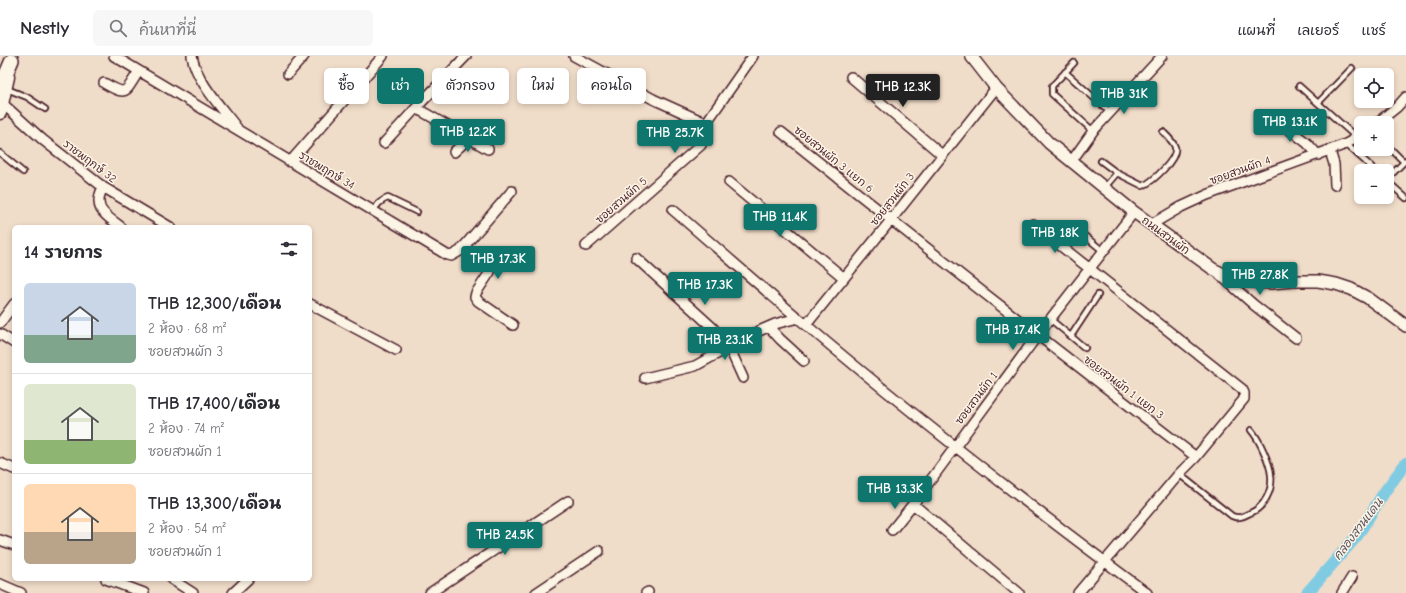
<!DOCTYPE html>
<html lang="th">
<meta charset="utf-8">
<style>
body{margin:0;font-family:"Comic Neue","Playpen Sans Thai",sans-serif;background:#f7f7f7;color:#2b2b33;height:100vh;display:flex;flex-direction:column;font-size:15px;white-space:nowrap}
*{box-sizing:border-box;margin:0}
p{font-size:13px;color:#7c7c81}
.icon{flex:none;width:22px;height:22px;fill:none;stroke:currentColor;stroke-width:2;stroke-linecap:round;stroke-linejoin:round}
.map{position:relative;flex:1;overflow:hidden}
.panel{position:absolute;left:12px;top:169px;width:300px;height:356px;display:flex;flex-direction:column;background:#fff;border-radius:6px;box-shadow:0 2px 6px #0003}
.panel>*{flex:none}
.banner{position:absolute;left:324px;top:12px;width:380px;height:36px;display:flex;gap:8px}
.tools{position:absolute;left:1354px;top:12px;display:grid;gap:8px}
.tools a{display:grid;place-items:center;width:40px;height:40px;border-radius:6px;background:#fff;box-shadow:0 2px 6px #0003;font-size:20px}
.price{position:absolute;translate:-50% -34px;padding:0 9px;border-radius:4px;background:#0f766e;color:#fff;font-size:13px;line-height:26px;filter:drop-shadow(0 1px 2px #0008)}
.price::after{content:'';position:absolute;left:50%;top:24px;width:12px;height:9px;margin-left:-6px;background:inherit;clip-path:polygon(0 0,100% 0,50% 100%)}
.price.on{background:#222;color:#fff}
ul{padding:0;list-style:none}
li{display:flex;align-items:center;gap:12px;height:100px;padding:0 12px}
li+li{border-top:1px solid #e1e1e2}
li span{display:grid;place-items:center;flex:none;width:112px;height:80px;border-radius:6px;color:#555}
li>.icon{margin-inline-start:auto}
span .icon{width:48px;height:48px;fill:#fffc;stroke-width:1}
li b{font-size:17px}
h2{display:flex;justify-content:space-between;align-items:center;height:48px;padding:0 12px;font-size:17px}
.pill{padding:0 14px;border-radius:6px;background:#fff;box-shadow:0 2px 6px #0003;font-size:14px;line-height:36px}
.pill.on{background:#0f766e;color:#fff}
header{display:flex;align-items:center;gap:24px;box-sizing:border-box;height:56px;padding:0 20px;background:#fff;border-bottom:1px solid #e1e1e2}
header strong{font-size:19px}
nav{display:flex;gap:22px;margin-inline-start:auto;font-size:14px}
.search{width:280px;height:36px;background:#f7f7f7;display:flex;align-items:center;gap:10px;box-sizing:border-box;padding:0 14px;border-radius:6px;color:#7c7c81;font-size:15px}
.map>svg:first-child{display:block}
</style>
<header>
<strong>Nestly</strong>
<div class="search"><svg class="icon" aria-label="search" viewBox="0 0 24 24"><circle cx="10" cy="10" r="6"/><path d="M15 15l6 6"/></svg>ค้นหาที่นี่</div>
<nav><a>แผนที่</a><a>เลเยอร์</a><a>แชร์</a></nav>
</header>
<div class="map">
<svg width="1406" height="537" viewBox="0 0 1406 537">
<rect width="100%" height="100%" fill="#f0ddc9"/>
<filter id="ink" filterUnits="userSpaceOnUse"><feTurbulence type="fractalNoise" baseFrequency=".025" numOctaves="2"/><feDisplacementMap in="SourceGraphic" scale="8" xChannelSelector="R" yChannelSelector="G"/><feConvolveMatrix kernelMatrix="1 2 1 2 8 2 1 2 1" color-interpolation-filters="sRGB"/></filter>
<g filter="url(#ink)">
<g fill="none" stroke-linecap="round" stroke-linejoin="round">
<!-- canal -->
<path stroke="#81cbe2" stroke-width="12" d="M1307,537l50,-57 28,-45 21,-28"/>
<defs>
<path id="service" d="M1074,7l-22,23v8l41,37
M1065,16l46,41
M1299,30l58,52
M7,33l20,8 18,12
M1318,47l34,-35
M1346,88l30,27
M1387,89l17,17
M0,97l23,19
M1101,105l16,12 26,13c10,-5 35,-27 32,-39 -2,-6 -8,-11 -12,-15
M1387,123l19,-19
M1387,125l19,17
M1105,131l12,-14
M373,155c5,-7 8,-11 15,-13l29,14
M1074,171l29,24
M1050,263l35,29
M1071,280l27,-41
M1179,418l53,42c7,3 12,0 18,-3 14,-5 23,-23 21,-38 -1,-12 -12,-36 -20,-45"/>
<path id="minor" d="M114,0l333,199 4,1 9,-5 52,-60
M192,0c4,25 30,52 45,72
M574,0l79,43 53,24
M288,18l16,-18
M851,21l91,78
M104,27c24,14 21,9 35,-12
M2,47l41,37 60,47 67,40
M416,52l72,41
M1274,62l33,25 11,12
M1377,67l20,-16 9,-10
M781,76c137,110 275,218 415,325
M384,87l32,-35 50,-52
M1330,95l4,13 1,21
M454,96l15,-14
M290,106l93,-106
M1071,106l22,-31 69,-75
M729,126l115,96
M103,131c-11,22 2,28 18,40
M673,154c44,38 88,77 132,114 111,94 226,183 342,269
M1033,168l209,165 2,4v6l-48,58 -17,17 -101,119
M1152,168l29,-17 26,-12 139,-51 15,-9
M464,190l26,22v4l-14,21 -1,4 3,4 35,24
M586,190l115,-101 5,-22 47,-67
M636,202l76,69 17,20 14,31
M1220,219l34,30 42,33
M310,248l86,46
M0,267l14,-19
M806,269l85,-105 105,-132
M769,271l11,12 24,22
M0,278l14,9
M645,322l50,-12 64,-35 16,-7 23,-6
M0,407l14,6
M913,448l106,89
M892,474l21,-26 124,-168 97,-124
M0,484l14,5
M106,523l38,14
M171,523l22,14
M0,528l21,9
M233,537l15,-14
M430,537l138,-92
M536,537l63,-42
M646,537l2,-1
M1342,537l10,-16"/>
<path id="tertiary" d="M971,0l25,32 53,55 85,69 79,57 19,9 11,3 28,2 22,-2h25l18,3 15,5 17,9 38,28"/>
<path id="secondary" d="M0,57l8,-36"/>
<path id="primary" d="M0,32l12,-28"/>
</defs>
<!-- service casing -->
<use href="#service" stroke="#4a1f2b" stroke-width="8"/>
<!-- minor casing -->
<use href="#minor" stroke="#4a1f2b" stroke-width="12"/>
<!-- tertiary casing -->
<use href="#tertiary" stroke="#4a1f2b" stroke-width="14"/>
<!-- secondary casing -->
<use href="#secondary" stroke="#4a1f2b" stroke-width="15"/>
<!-- primary casing -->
<use href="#primary" stroke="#4a1f2b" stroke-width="16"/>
<!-- service -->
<use href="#service" stroke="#fcf5e5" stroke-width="4.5"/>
<!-- minor -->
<use href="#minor" stroke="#fcf5e5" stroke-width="9"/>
<!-- tertiary -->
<use href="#tertiary" stroke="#fcf5e5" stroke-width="11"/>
<!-- secondary -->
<use href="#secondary" stroke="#fcf5e5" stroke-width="12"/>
<!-- primary -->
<use href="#primary" stroke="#fcf5e5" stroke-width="13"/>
</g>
</g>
<g text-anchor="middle" stroke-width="3" stroke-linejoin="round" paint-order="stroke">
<!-- street labels -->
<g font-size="11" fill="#4a1f2b" stroke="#fcf5e5">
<text transform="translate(834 103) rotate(39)" y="4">ซอยสวนผัก 3 แยก 6</text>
<text transform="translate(90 105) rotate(37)" y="4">ราชพฤกษ์ 32</text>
<text transform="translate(327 114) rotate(31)" y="4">ราชพฤกษ์ 34</text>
<text transform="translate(1240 114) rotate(-20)" y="4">ซอยสวนผัก 4</text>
<text transform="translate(892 143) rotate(-52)" y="4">ซอยสวนผัก 3</text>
<text transform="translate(621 144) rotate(-41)" y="4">ซอยสวนผัก 5</text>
<text transform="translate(1166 179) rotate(36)" y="4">ถนนสวนผัก</text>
<text transform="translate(1124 331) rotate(37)" y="4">ซอยสวนผัก 1 แยก 3</text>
<text transform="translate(976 342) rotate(-53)" y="4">ซอยสวนผัก 1</text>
</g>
<!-- water labels -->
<g font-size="12" font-style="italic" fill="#5a5362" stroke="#fcf5e5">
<text transform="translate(1358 473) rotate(-53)" y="4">คลองสวนแดน</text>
</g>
</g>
</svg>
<div class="tools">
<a><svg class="icon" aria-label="locate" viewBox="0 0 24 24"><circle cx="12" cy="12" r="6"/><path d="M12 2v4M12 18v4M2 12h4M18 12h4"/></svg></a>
<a>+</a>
<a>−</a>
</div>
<b class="price on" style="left:903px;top:52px">THB 12.3K</b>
<b class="price" style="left:1124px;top:59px">THB 31K</b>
<b class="price" style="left:1290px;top:87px">THB 13.1K</b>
<b class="price" style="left:468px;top:97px">THB 12.2K</b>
<b class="price" style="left:675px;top:98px">THB 25.7K</b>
<b class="price" style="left:780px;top:182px">THB 11.4K</b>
<b class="price" style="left:1055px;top:198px">THB 18K</b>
<b class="price" style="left:498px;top:224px">THB 17.3K</b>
<b class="price" style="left:1260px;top:240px">THB 27.8K</b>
<b class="price" style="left:705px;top:250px">THB 17.3K</b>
<b class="price" style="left:1013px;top:295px">THB 17.4K</b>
<b class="price" style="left:725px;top:305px">THB 23.1K</b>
<b class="price" style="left:895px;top:454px">THB 13.3K</b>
<b class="price" style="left:505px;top:500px">THB 24.5K</b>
<div class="banner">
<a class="pill">ซื้อ</a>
<a class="pill on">เช่า</a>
<a class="pill">ตัวกรอง</a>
<a class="pill">ใหม่</a>
<a class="pill">คอนโด</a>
</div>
<section class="panel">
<h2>14 รายการ<svg class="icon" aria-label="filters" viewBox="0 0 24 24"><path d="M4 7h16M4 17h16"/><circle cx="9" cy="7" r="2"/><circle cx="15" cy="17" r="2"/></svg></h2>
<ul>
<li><span style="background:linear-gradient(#c9d6e8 65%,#7fa58c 0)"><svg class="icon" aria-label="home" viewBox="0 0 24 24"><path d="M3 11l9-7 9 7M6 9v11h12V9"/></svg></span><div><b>THB 12,300/เดือน</b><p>2 ห้อง · 68 m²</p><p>ซอยสวนผัก 3</p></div></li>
<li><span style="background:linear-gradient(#dfe7d0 70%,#8fb573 0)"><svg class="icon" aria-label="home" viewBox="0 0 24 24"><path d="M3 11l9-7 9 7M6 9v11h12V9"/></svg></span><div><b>THB 17,400/เดือน</b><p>2 ห้อง · 74 m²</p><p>ซอยสวนผัก 1</p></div></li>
<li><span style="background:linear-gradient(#ffd9b3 60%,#b9a48a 0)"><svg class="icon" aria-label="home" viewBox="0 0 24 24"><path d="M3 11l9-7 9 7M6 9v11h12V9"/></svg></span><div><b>THB 13,300/เดือน</b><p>2 ห้อง · 54 m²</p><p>ซอยสวนผัก 1</p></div></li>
</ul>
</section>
</div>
